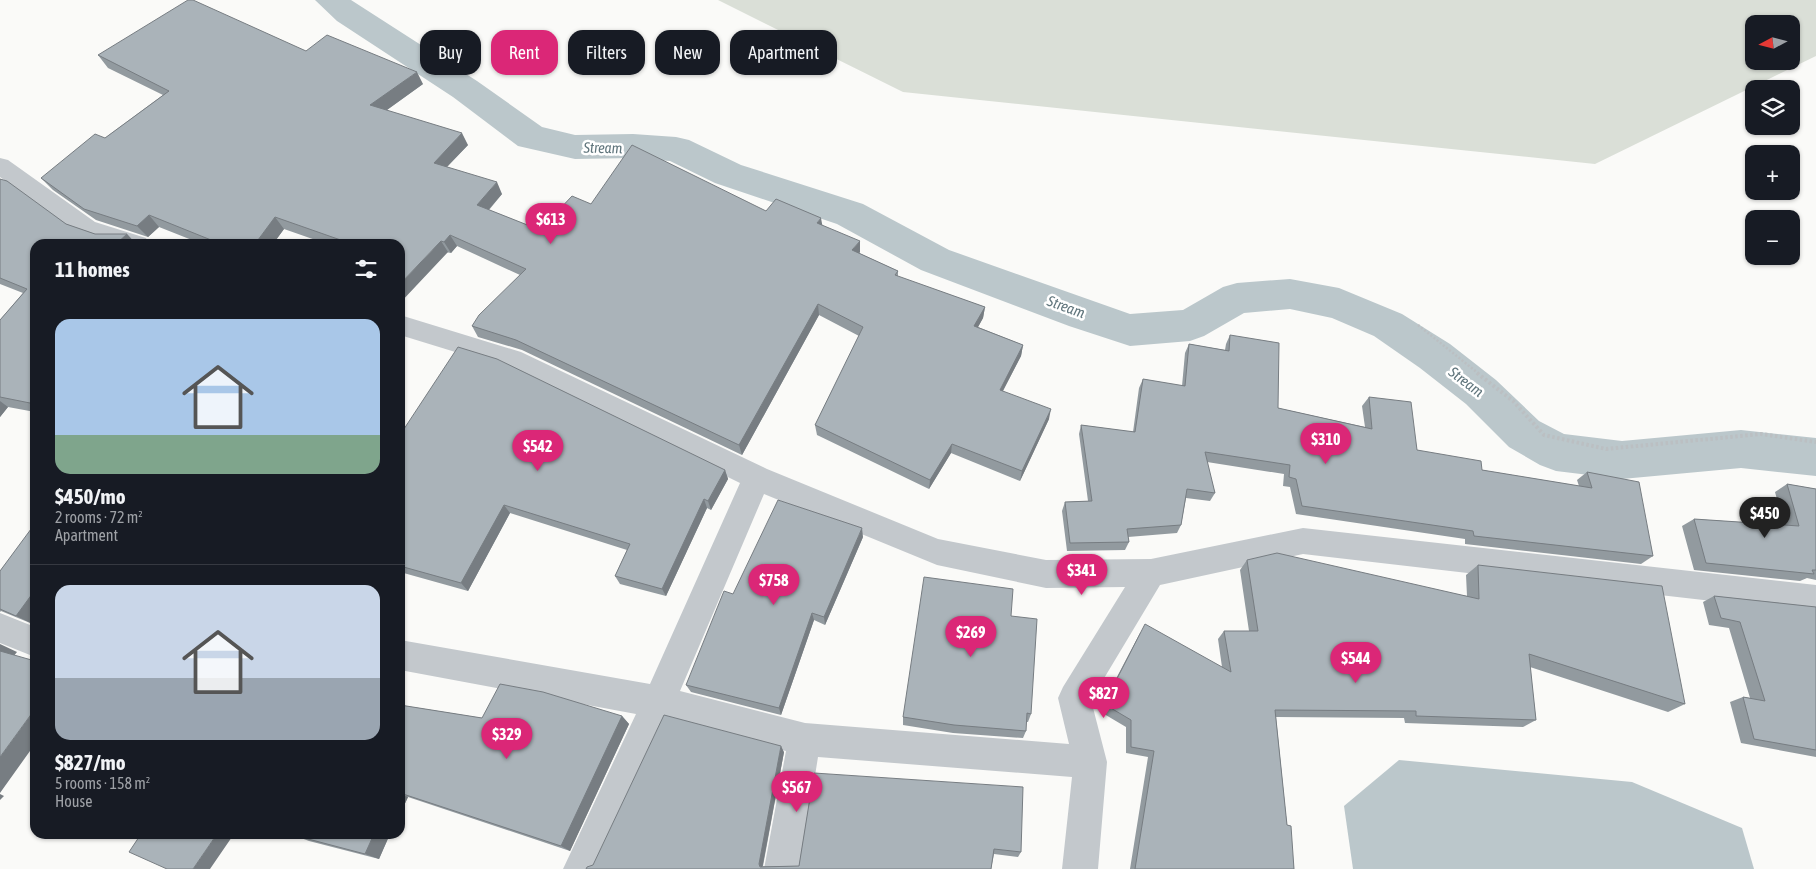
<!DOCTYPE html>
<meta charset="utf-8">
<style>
body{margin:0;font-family:"Asap Condensed",sans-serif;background:#242831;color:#f1f3f6;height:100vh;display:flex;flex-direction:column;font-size:19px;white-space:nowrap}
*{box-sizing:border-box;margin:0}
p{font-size:16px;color:#9ea1a6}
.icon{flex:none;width:28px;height:28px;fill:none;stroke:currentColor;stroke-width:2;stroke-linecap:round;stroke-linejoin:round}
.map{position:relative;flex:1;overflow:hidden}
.details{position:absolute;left:30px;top:239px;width:375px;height:600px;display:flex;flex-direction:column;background:#171b24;border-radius:15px;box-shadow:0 1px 4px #0004}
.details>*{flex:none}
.guide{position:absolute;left:420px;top:30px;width:475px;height:45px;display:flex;gap:10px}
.needle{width:32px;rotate:263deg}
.controls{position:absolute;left:1745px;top:15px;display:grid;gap:10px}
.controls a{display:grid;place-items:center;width:55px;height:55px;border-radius:10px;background:#171b24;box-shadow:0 1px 4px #0004;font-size:25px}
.price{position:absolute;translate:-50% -42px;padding:0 11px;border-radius:18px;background:#db2777;color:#fff;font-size:16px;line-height:32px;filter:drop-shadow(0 1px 2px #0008)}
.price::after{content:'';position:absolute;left:50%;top:30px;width:15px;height:11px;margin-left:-8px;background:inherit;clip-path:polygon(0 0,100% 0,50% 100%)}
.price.active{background:#222;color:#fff}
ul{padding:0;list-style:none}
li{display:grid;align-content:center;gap:10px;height:265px;padding:0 25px}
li+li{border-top:1px solid #363941}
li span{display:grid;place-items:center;height:155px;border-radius:15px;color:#555}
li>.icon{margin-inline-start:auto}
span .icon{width:90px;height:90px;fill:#fffc;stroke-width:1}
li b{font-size:21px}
h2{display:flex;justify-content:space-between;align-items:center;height:60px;padding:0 25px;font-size:21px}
.chip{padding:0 18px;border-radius:15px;background:#171b24;box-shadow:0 1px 4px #0004;font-size:18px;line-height:45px}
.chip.active{background:#db2777;color:#fff}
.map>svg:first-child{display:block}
</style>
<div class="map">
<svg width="1816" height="869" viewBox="0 0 1816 869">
<rect width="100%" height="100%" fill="#fafaf8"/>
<!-- green -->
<path fill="#dadfd7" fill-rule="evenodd" d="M718,0h1098v56l-221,108 -692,-72zM1754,24h37v37h-37z"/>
<!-- water -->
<path fill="#bbc7cb" d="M1399,760l233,22 110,46 12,41h-401l-9,-63z"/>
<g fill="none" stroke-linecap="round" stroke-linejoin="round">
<!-- canal -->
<path fill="#bbc7cb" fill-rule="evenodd" d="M315,0h36l126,81 65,46 33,8 58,-1 43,3 13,3 52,25 122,39 86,46 181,64 53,-4 40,-23 14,-4 53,-4 49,9 63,26 48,30 46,36 43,41 25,13 58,7 119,-11 75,8v38l-75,-8 -119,11 -66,-8 -16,-6 -31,-18 -43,-43 -46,-36 -46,-32 -42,-18 -42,-9 -46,4 -40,23 -14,5 -60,5 -61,-20 -148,-56 -84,-46 -122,-41 -45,-22 -37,-3 -58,1 -57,-13 -65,-49 -116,-76z"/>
<!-- path-far1 -->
<path stroke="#bbbfc2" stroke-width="2.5" stroke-dasharray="2 2" stroke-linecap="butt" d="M1418,325l61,49"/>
<!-- path -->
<path stroke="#bbbfc2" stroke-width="4" stroke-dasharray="2.5 2.5" stroke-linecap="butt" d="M1477,373l36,28 31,34 62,14 155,-15 55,8"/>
<!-- minor -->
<path fill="#c3c8cc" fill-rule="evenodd" d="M0,158l8,2 87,62 51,16 3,6h-41l-29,-10 -79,-57z
M400,315l121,37 246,117 171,70 108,21 105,-1 152,-31 513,57v28l-513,-59 -143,31 -69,115 16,62 -9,107h-36l10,-92 -254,-20 -18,112h-36l22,-118 -119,-31 -68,149h-36l73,-155 -236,-44v-30l250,44 90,-201 -236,-116 -104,-32zM764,494l173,71 109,23 79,-1 -62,100 -5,11 11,46 -264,-21 -125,-32z
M0,613l35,14v30l-35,-14z"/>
</g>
<!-- wall -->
<path fill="#929a9f" d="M306,51l117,33 -36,26 81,35 -21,22 55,27 -13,16 51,20 51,-26 175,7 56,14 38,27 -1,1 39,18v6l87,30 -2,11 -5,9 45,18 -2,11 -18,35 46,28 -29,62 -69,-28 -22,36 -112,-54 -2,-10 44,-89 -40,-21 -77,140 -220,-105 -44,-13 -6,-11 48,-51 -63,-29 -6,7 -51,-9h-73l-43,-15 -11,15h-71l-43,-17 -11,10 -52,-17 -43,-30 -12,-12 64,-40 58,-43 -55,-27 -10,-13z
M0,179l66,45 29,10h32l9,10h-101v168l-27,-5 -8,10v-97l23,-27 -23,-9z
M1230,335l48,73 87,19 -3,-21 7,-9 48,53 65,20 97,16 -2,-6 10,-8 66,84 -12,8 -176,-20v-5l-169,-25 -6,-27 -7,-1 1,-12 -77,-12 8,31 -5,8 -24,-3 -5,27 -4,8 -49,4 1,5 -4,8 -58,1 -5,-40 3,-9 23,-1 -9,-67 2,-9 52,7 6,-44 4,-9 39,7 3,-33 4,-9 36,6 1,-6z
M400,435l325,35 3,9 -17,31 -4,-2 -41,88 -46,-12 -5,-8 12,-26 -117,-37 -42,78 -68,-19z
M1787,484l29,5v91l-9,-2 -7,3 -106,-11 -12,-44 12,-7 90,6 -9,-33z
M35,525v100l-34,-14 -1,1v-41z
M863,537l-38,88 -11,-5 -33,95 -90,-23 -5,-7 47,-91z
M1247,560l220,36 -1,-21 12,-10 207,139 -17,8 -138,-45 6,53 -13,7 -118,-4 -1,-5 -128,-1 11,108 7,44h-164l18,-112 -22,-4v-26l-27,-16 41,-78 82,34 -4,-28 6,-8h25l-9,-61z
M1714,596l102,11v150l-75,-14 -11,-41 13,-5 7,1 -21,-70 -20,-3 -6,-23z
M1011,616l20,98 -3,8h-2v9l-3,7 -70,-5 -50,-8v-8z
M400,705l82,13 140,-2 7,8 -59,127 -162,-54 -8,17z
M784,752l-21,114h36l15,-93 207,79 -3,5 -24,-3 -3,15 -398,-4z
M390,834l-11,25 -70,-18 -16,-6z"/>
<!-- shaded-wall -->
<path fill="#777d82" d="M417,72l6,12 -46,33 -7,-12z
M462,133l6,12 -28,29 -6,-11z
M497,182l5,12 -19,22 -6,-11z
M149,215l10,12 -11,10 -11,-11z
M275,217l9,12 -11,15h-18z
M821,218l2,11 -6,-6z
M127,234l9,10h-20z
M450,235l7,11 -6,7 -7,-11z
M441,241l7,11 -48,51v-19z
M860,241v11l-7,9 -1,-11z
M818,304l1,11 -77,140 -3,-10z
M985,307l-2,11 -10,18 1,-10z
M1023,345l-2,11 -23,44 2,-10z
M0,401l8,6 -8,10z
M1051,409l-2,10 -29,62 2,-10z
M952,444l-1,9 -22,36 1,-9z
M725,470l3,9 -17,31 -3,-9z
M704,499l3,9 -41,88 -4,-7z
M504,505l6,8 -42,78 -7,-8z
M862,528l1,9 -38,88 -1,-8z
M35,590v35l-19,-9z
M812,613l2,7 -33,95 -2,-7z
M0,644l17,8 -4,5 -13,-5z
M35,709v35l-35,49v-36z
M622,716l7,8 -59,127 -9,-5z
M781,746l3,6 -22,117 -3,-5z
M0,794l4,2 -4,4z
M400,794l8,3 -8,17z
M217,834h17l-24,35h-17z
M374,834h16l-11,25 -14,-5z"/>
<!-- building -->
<path fill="#aab3b9" stroke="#777d82" d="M188,0h5l113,51 21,-16 90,37 -47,33 92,28 -28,30 63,19 -20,23 63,25 32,-34 19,8 41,-59 134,66 10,-12 45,19 -4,5 43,18 -8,9 46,21 -3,4 90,32 -11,19 49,19 -23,45 51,19 -29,62 -70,-27 -22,36 -115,-55 48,-98 -45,-23 -79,141 -223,-105 -44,-14 7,-11 47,-46 -76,-34 -6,7 -3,-1 -41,43v-40h-48l-77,-27 -20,27h-34l-72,-29 -12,11 -53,-17 -43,-31 54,-44 10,4 64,-47 -71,-36z
M0,179l7,2 59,43 29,10h32l-11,10h-81v160l-35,-7v-77l27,-31 -27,-11z
M1230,335l49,8 -1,65 94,21 -3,-32 42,5 6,48 64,11 1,9 110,18 -5,-16 52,10 14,74 -179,-20 -1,-5 -171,-25 -6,-27 -7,-2 1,-12 -85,-13 10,41 -28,-4 -6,36 -54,4 2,13 -59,1 -5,-41 27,-1 -11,-76 54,7 8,-53 42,7 4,-42 40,7z
M458,347l39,12 228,111 -17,31 -4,-2 -42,90 -47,-13 15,-32 -126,-39 -43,78 -61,-17v-131z
M1787,484l29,5v81h-4l2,4 -108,-11 -12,-44 105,7z
M778,500l84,28 -38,89 -12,-4 -33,95 -93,-23 38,-94 9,3z
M34,525h1v65l-19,26 -16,-7v-38z
M1277,553l202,46 -1,-34 184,21 23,118 -156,-50 7,66 -120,-4v-5l-141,-1 12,115 4,1 3,43h-159l19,-118 -23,-4v-27l-27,-16 41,-80 86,48 -7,-41h34l-11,-71z
M924,577l89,12 -2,27 26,3 -6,95 -4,-1 -1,18 -72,-6 -51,-8z
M1714,596l102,11v143l-62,-11 -11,-42 22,4 -25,-79 -19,-4z
M0,651l35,10v48l-35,48z
M500,684l43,8 79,24 -61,130 -161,-53v-88l82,13z
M664,715l117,31 -22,118 1,3 39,-1 15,-93 209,14 -2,65 -27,-3 -3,20h-405l1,-2 6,-2z
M141,834h76l-24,35h-26l-38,-17z
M294,834h80l-9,20 -72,-19z"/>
<g text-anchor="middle" stroke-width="5" stroke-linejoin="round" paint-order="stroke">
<!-- water labels -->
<g font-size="15" font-style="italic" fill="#60757c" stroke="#fff">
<text transform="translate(603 148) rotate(1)" y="5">Stream</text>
<text transform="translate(1066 307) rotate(20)" y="5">Stream</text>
<text transform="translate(1466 382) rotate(37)" y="5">Stream</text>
</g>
</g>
</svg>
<div class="controls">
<a><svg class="needle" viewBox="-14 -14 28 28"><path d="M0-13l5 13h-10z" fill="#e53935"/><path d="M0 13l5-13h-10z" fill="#9ea1a6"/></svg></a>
<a><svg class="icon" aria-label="layers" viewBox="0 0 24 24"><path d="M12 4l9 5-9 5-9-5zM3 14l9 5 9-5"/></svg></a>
<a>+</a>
<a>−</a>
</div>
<b class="price" style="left:551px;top:245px">$613</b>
<b class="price" style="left:1326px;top:465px">$310</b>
<b class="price" style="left:538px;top:472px">$542</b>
<b class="price active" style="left:1765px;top:539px">$450</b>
<b class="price" style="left:1082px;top:596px">$341</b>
<b class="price" style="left:774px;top:606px">$758</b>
<b class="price" style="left:971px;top:658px">$269</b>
<b class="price" style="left:1356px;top:684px">$544</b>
<b class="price" style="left:1104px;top:719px">$827</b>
<b class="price" style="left:507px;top:760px">$329</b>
<b class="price" style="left:797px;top:813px">$567</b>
<div class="guide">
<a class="chip">Buy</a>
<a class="chip active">Rent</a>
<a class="chip">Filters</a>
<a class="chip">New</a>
<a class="chip">Apartment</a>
</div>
<section class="details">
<h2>11 homes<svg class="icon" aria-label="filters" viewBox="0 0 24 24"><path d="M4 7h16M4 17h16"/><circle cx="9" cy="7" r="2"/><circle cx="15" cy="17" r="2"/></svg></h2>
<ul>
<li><span style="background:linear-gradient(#a9c7e8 75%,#7fa58c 0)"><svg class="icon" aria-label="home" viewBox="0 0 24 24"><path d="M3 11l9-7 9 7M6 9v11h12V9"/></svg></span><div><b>$450/mo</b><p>2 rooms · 72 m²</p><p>Apartment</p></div></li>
<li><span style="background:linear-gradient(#c9d6e8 60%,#9aa5b1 0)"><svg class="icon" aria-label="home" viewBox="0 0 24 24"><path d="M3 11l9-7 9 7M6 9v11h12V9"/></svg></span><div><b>$827/mo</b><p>5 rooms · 158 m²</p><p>House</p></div></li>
</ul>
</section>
</div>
